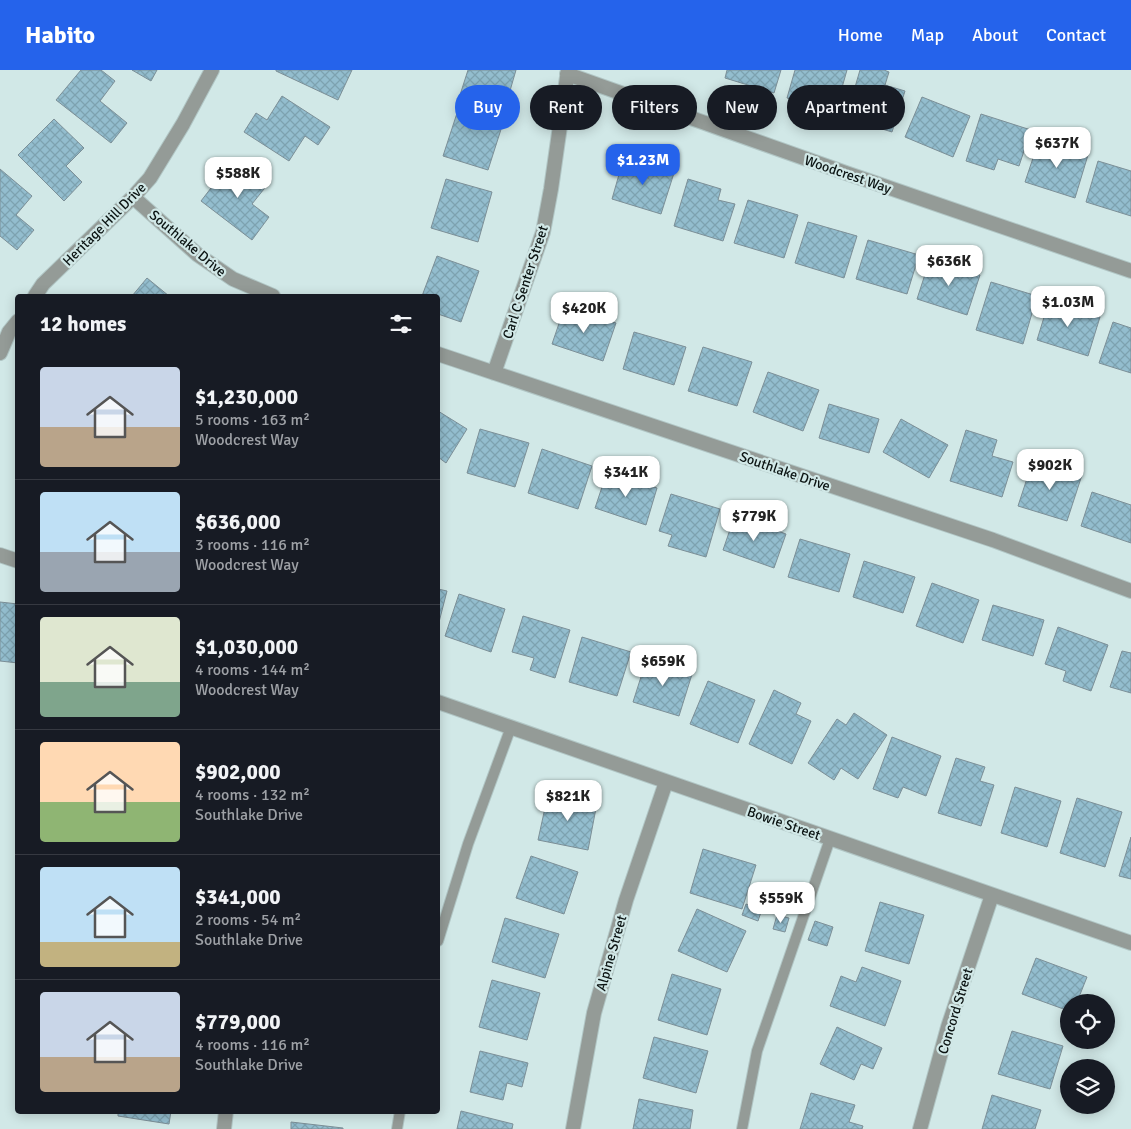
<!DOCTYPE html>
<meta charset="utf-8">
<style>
body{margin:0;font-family:Signika,sans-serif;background:#20242c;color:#f1f3f6;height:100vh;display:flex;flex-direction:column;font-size:19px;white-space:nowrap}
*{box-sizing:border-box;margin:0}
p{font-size:16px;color:#9ea1a6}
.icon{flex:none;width:28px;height:28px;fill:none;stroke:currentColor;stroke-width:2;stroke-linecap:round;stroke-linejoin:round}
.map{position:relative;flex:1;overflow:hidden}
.side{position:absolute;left:15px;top:224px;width:425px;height:820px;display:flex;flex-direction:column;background:#171b24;border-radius:5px;box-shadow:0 2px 12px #0003}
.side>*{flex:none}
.top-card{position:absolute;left:455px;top:15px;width:475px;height:45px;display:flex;gap:10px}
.controls{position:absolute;left:1060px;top:924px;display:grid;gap:10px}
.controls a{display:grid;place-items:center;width:55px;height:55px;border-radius:50%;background:#171b24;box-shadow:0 2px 12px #0003;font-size:25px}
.price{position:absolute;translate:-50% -42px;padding:0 11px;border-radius:10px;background:#fff;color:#222;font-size:16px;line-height:32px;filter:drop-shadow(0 1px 2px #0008)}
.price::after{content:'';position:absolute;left:50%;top:30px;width:15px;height:11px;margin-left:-8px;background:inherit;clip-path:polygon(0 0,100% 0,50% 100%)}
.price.active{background:#2563eb;color:#fff}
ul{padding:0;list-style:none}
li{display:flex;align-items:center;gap:15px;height:125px;padding:0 25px}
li+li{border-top:1px solid #363941}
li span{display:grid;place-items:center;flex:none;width:140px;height:100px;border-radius:5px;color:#555}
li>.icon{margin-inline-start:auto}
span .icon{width:60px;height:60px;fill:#fffc;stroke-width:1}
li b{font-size:21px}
h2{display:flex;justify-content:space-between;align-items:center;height:60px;padding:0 25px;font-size:21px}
.chip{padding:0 18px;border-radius:22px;background:#171b24;box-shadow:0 2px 12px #0003;font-size:18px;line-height:45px}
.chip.active{background:#2563eb;color:#fff}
header{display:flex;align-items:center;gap:30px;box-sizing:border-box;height:70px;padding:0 25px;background:#2563eb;color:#fff}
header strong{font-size:24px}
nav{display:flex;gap:28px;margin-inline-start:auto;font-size:18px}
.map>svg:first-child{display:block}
</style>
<header>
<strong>Habito</strong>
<nav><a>Home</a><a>Map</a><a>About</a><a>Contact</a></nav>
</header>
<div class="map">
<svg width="1131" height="1059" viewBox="0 0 1131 1059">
<defs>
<pattern id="building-cross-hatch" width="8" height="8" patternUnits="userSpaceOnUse" patternTransform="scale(1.25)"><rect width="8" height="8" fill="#93bdce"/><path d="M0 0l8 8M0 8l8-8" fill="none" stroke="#7da2b0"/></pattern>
</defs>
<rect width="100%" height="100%" fill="#d1e8e7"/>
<!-- building -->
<path fill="url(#building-cross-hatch)" stroke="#7c8f97" d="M81,0h20l14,11 -15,20 27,22 -16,20 -55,-43z
M132,0h25l-6,11z
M276,0h76l-14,30 -62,-29z
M468,0h48l-11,38 -45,-13z
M727,0h54l-7,23 -49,-15z
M795,0h52l-12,42 -48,-14z
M860,0h24l5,2 -4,13 20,6 -13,41 -46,-14z
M282,26l48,31 -12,18 -13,-9 -16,25 -45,-29 12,-19 11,7z
M922,27l48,19 -17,41 -48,-20z
M459,37l45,13 -16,50 -45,-14z
M981,44l50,16 -12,36 -21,-7 -4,11 -28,-9z
M54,49l30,29 -18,18 16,16 -18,19 -46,-46z
M1039,70l49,15 -13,43 -50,-16z
M624,87l50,16 -13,41 -49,-15z
M234,88l34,26 -16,20 17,13 -17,23 -51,-39z
M1098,91l33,10v45l-45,-14z
M0,99l32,27 -16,19 18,15 -17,20 -17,-14z
M446,109l46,13 -14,50 -47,-14z
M688,109l33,10 -3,11 17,4 -12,37 -49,-15z
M748,130l50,15 -14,43 -50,-15z
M808,152l49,14 -13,42 -49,-15z
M868,170l51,15 -12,39 -51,-15z
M437,186l42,15 -18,51 -23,-8v-18h-16z
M930,189l50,16 -13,40 -50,-16z
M147,208l22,18h-37z
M991,212l46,14 -14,48 -47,-14z
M1049,231l51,16 -12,39 -51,-16z
M565,236l51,17 -13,38 -51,-17z
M1113,252l18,6v45l-32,-10z
M634,262l52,15 -12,38 -51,-16z
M703,277l49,15 -15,44 -49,-15z
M768,302l51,18 -16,41 -50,-19z
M829,334l50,15 -10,34 -50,-15z
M438,341l29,18 -21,34 -8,-6z
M901,349l47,26 -19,33 -46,-26z
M480,359l49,14 -14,44 -48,-14z
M966,360l31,10 -5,16 21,6 -11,35 -52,-16z
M542,379l50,17 -14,43 -50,-16z
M1033,390l49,15 -15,46 -49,-15z
M607,402l50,16 -11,37 -51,-17z
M1092,422l39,13v38l-50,-17z
M671,424l49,15 -14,48 -38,-11 4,-11 -13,-4z
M735,445l51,19 -12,34 -51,-18z
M800,469l50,15 -11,38 -51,-15z
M864,491l51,16 -12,36 -50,-16z
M932,513l47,17 -16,43 -47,-17z
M438,519l9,2 -9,35z
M459,524l46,15 -14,43 -46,-16z
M0,532l18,2v59l-18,-2z
M993,535l51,15 -11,36 -51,-16z
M523,546l47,14 -15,48 -25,-8 4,-12 -22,-6z
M1058,557l50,18 -17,46 -28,-10 3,-10 -21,-7z
M582,567l49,15 -14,44 -48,-14z
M1122,581l9,2v40l-21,-6z
M647,588l46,13 -14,45 -46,-14z
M708,611l47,19 -17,43 -48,-19z
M774,620l27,13 -5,11 15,7 -19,43 -43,-20z
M854,643l33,22 -29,44 -17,-11 -7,12 -26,-17 29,-44 9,6z
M892,667l49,19 -15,40 -23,-9 -5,11 -25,-9z
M956,688l29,9 -5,14 14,4 -13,41 -43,-13z
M1015,717l46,14 -14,46 -46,-14z
M548,724l49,9 -9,47 -50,-10z
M1077,728l45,14 -17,55 -45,-14z
M1131,767v42l-12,-3z
M703,779l53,16 -14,44 -52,-16z
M531,786l47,16 -14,42 -48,-16z
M880,832l44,13 -15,49 -44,-13z
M746,834l16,5 -4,12 -16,-6z
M697,839l49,22 -19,41 -49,-21z
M777,845l12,3 -4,14 -12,-3z
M505,848l54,16 -14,44 -53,-16z
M815,851l18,6 -6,19 -19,-6z
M1036,888l51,19 -10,25h-8v9l-47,-17z
M862,897l39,14 -16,45 -55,-20 11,-30 15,6z
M672,904l49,15 -14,46 -49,-15z
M492,910l48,13 -13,47 -48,-13z
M837,957l45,21 -9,21 -12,-5 -7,16 -34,-16z
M1012,961l51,15 -13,43 -52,-15z
M654,967l54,14 -12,42 -53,-15z
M480,981l48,12 -6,24 -15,-4 -4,17 -33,-8z
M811,1023l44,12 -6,17 14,4 -1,3h-62z
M992,1025l49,15 -6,19h-53z
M639,1029l54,11 -3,19h-57z
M118,1041h53l-2,13 -51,-8z
M461,1041l52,13 -1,5h-55z
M291,1052l52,6v1h-52z"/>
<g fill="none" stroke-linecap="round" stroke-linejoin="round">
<defs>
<path id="service" d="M438,871l30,-97 43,-117
M397,1059l3,-18
M742,1059l15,-78 73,-212"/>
<path id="minor" d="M567,4l279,99 285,98
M133,127l65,58 35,24 40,17
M35,226l8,-12 90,-87 17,-19 33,-54 29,-54
M0,283l9,-21 9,-11
M438,284l555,186 138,51
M494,303l49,-141 8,-43 17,-119
M0,485l18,6
M438,632l693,241
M224,1059l2,-18
M573,1059l21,-116 32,-113 40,-118
M920,1059l28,-102 44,-132"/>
</defs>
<!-- service casing -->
<use href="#service" stroke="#b1c6c5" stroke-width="12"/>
<!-- minor casing -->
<use href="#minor" stroke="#b1c6c5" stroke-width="16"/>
<!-- service -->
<use href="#service" stroke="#949b97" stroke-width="10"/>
<!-- minor -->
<use href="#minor" stroke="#949b97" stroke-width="14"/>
</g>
<g text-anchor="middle" stroke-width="4.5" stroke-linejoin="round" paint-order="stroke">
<!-- street labels -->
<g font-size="14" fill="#0b1312" stroke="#d1e8e7">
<text transform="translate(848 104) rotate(19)" y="5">Woodcrest Way</text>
<text transform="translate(104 154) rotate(-45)" y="5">Heritage Hill Drive</text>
<text transform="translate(188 173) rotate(40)" y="5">Southlake Drive</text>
<text transform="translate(525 212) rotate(-72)" y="5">Carl C Senter Street</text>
<text transform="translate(785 401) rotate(19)" y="5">Southlake Drive</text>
<text transform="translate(784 753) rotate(19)" y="5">Bowie Street</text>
<text transform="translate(611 883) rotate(-74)" y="5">Alpine Street</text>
<text transform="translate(955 941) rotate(-73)" y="5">Concord Street</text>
</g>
</g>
</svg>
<div class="controls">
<a><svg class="icon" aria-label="locate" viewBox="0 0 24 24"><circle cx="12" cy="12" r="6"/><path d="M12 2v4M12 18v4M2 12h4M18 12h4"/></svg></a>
<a><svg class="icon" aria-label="layers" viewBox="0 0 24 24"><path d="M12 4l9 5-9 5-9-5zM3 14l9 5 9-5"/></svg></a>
</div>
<b class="price" style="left:1057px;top:99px">$637K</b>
<b class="price active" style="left:643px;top:116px">$1.23M</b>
<b class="price" style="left:238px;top:129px">$588K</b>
<b class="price" style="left:949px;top:217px">$636K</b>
<b class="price" style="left:1068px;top:258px">$1.03M</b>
<b class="price" style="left:584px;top:264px">$420K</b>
<b class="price" style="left:1050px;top:421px">$902K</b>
<b class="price" style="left:626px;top:428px">$341K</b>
<b class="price" style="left:754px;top:472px">$779K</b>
<b class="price" style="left:663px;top:617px">$659K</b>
<b class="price" style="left:568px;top:752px">$821K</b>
<b class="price" style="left:781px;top:854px">$559K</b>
<div class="top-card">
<a class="chip active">Buy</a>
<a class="chip">Rent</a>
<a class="chip">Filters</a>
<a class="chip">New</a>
<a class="chip">Apartment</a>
</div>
<section class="side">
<h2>12 homes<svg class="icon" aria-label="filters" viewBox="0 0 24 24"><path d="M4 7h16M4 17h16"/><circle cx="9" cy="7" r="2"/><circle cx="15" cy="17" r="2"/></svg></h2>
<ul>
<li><span style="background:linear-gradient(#c9d6e8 60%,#b9a48a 0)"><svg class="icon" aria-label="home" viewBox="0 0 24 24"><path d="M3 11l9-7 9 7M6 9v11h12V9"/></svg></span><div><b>$1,230,000</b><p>5 rooms · 163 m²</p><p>Woodcrest Way</p></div></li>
<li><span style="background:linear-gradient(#bfe0f5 60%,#9aa5b1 0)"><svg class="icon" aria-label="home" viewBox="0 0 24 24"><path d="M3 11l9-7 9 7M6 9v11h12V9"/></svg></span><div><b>$636,000</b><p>3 rooms · 116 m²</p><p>Woodcrest Way</p></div></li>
<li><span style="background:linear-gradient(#dfe7d0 65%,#7fa58c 0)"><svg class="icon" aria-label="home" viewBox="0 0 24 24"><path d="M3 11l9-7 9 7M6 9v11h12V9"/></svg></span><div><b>$1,030,000</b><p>4 rooms · 144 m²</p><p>Woodcrest Way</p></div></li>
<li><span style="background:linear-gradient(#ffd9b3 60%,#8fb573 0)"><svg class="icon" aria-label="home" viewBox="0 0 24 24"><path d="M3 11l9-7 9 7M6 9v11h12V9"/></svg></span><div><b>$902,000</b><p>4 rooms · 132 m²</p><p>Southlake Drive</p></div></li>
<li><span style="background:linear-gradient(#bfe0f5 75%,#c2b280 0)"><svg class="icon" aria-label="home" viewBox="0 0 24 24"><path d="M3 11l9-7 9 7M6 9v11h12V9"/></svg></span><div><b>$341,000</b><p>2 rooms · 54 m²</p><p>Southlake Drive</p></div></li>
<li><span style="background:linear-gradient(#c9d6e8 65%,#b9a48a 0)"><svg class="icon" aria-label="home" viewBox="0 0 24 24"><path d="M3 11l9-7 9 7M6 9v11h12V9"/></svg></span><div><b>$779,000</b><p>4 rooms · 116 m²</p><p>Southlake Drive</p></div></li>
</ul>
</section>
</div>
